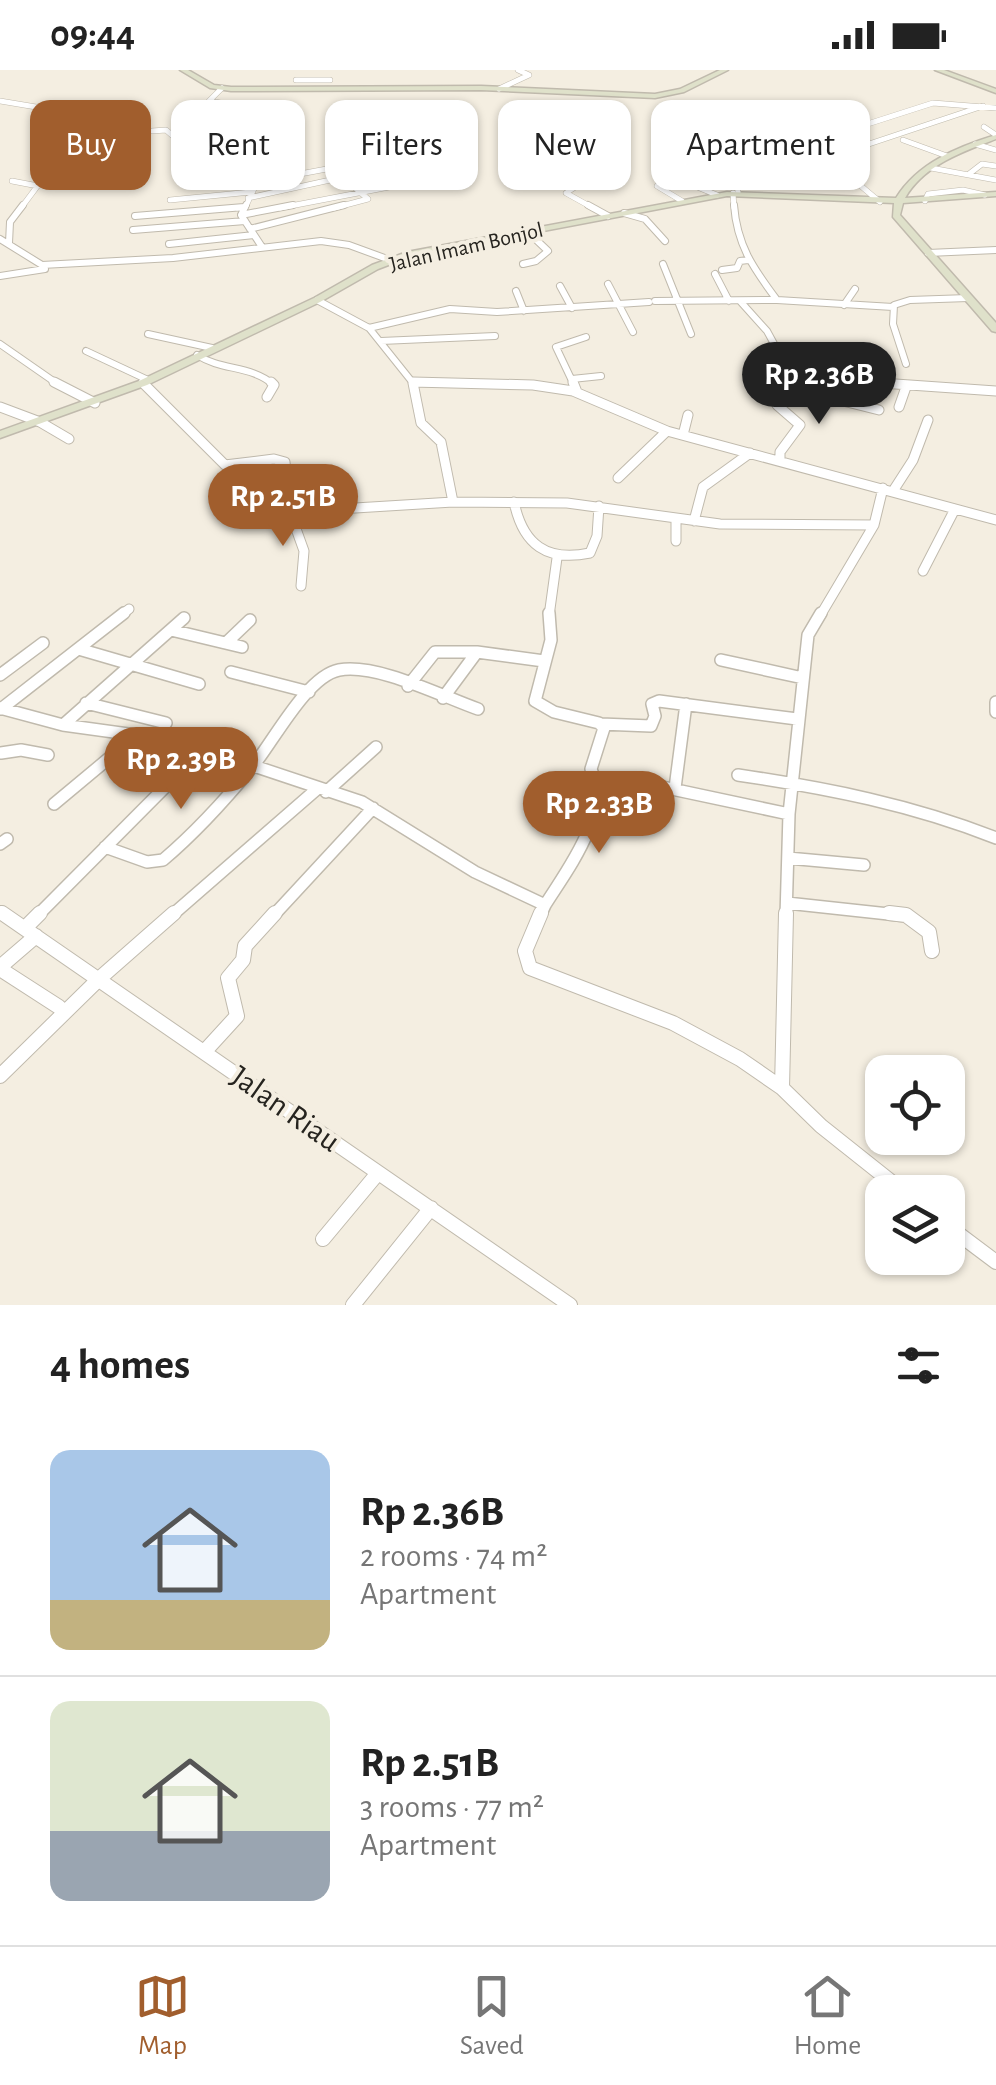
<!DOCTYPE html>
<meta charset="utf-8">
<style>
body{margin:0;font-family:"Alegreya Sans",sans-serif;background:#f6f6f6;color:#222;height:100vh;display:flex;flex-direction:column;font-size:38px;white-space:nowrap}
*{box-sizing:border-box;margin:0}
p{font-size:32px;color:#767676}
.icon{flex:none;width:55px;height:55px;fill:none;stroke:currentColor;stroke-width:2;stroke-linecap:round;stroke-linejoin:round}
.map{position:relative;height:1235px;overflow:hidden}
.panel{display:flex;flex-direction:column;background:#fff;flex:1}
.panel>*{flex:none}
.guide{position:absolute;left:30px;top:30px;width:938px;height:90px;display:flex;gap:20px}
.tools{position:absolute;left:865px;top:985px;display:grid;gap:20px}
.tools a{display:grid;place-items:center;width:100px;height:100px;border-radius:20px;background:#fff;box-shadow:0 2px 8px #0004;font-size:50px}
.price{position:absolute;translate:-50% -85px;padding:0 22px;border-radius:35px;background:#a15e2d;color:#fff;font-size:32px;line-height:65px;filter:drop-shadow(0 2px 5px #0008)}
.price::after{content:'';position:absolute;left:50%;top:60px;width:30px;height:22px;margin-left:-15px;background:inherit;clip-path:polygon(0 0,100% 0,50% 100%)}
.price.on{background:#222;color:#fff}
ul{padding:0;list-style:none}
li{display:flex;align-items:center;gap:30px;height:250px;padding:0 50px}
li+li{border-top:2px solid #e0e0e0}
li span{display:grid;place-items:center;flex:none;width:280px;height:200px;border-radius:20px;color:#555}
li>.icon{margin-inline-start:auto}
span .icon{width:120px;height:120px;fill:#fffc;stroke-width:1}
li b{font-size:42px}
h2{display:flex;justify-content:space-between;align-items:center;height:120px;padding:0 50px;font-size:42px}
.chip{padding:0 35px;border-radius:20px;background:#fff;box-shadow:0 2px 8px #0004;font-size:35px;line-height:90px}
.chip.on{background:#a15e2d;color:#fff}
.status{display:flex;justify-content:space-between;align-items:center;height:70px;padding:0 50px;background:#fff;direction:ltr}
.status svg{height:28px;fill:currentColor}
.tabs{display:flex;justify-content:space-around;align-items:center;height:140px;border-top:2px solid #e0e0e0;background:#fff;font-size:28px;color:#767676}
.tabs a{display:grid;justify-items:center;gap:5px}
.tabs .on{color:#a15e2d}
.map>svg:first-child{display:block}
</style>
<div class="status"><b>09:44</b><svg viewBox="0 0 49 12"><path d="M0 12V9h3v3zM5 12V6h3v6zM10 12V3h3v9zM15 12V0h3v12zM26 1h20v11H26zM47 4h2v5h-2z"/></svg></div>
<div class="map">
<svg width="996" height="1235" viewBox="0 0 996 1235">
<rect width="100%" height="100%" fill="#f4eee1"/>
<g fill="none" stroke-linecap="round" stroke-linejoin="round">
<defs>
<path id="street-far4" d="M296,10h34
M499,19l30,-14 -11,-5
M0,31l66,11 23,19 -23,18 -8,20 -16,11 -21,28
M797,46l-12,4 20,8
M984,57l12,8
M152,61l14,-1 7,6 39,12 48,28 -15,32
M796,61l55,20
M223,68l42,-8
M903,70l44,16
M975,74l21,6
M733,76l34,16 36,4 180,-60
M733,76l33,-7
M212,78l20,-21 29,-5 5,-10 -30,-1 -4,-6 -23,-4 13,-13
M179,88l92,-17
M551,93l32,19 -17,11 27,15
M931,98l65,12
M655,100l62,25
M969,104l13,-10 14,2
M737,108l1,15
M198,109l50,-10
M12,111l26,5
M257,112l75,-14 36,31 -34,9
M657,116l25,15
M733,123l1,15
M248,128l96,-21
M170,130l81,-8
M925,131l3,-7 35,-4 22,5
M880,132l-44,-37 -70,-26 60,-15 26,5 81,-26 63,5
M237,138l7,-1
M280,138l156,-30"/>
<path id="street-far3" d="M246,135l-5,10 21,32
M588,135l20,11
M624,143l21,6 20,22
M241,145l52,-10
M135,146l109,-9
M250,159l94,-24
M133,160l112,-9
M0,169l42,26 131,-7 148,-17 28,4 41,15
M9,173l1,-21 13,-17
M169,174l85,-9
M928,183l68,-3
M523,194l13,-3 12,-10 -21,-20
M663,194l28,70
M722,200l15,-2 3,-7 8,-1
M715,204l14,27
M0,206l45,-7
M608,214l25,48
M560,216l12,22
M516,221l8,20
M317,230l52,28 44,55 118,2
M777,230l116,7
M655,231l122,-1c-24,-32 -40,-55 -43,-95
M740,231l27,30 12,22 85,11 3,21
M844,235l11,-16
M369,258l81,-19 47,3 152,-10
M148,264l64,14
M381,271l114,-5
M0,274l59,41
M86,281l62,29
M197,285c25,16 54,10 77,30
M906,294l-13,-40 1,-19 16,-5 58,-2
M753,307l27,-23
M572,309l29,-3
M772,310l16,5
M574,315l-18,-38 30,-10"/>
<path id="street-far2" d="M54,312l41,21
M413,312l120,3 40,6 94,40 329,89
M573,312l4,10
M780,312l54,17 33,-14
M867,312l129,9
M143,313l82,82 49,-6 11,3 5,50 163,-10 114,1 153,21 154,1
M413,313l8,40 20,19 12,60
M776,325l1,10 23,20 -20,27v9
M267,327l7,-12 -3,-3
M835,329l44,11
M0,337l40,15 29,17
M899,337l7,-20
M683,365l5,-20
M618,408l49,-47
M238,413l19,11 33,-2
M893,421l20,-31 15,-40
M514,432c9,43 33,60 76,51l7,-17 2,-30
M290,442l14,39 -3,35
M676,449v22
M694,451l9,-34 47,-34
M923,501l32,-62
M120,546l9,-7
M549,546l8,-58
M820,546l54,-91 9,-37"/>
<path id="street-far1" d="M171,560l71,17
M226,573l24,-23
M82,580l117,34
M721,590l82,18
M231,602l78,20
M0,605l43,-32
M408,616l27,-34h42
M443,628l34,-46 67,9
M996,632v10
M86,633l80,20
M0,638l63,17 116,16 183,61 113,70 70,33 -5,11
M1,639l123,-96
M601,654l50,2 4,-10 -3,-12 7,-3 138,18
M63,655l121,-107
M1,683l20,-3 27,5
M738,705c89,13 175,30 258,63
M598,715l22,-7 169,36
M675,718l11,-84
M326,722l50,-45
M54,734l84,-70
M0,774l7,-5
M105,777l42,15 16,-2c33,-28 63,-61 90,-94 20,-24 54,-90 86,-96 38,-7 102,26 139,39
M788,788l76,7
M787,833l120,13
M545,835c24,-38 65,-90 46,-136l13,-41 -5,-5 -45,-11 -19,-11 16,-61 -2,-27
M0,842l6,4
M37,846l167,-168
M171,846l146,-127
M273,846l100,-108
M786,846l3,-102 19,-179 13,-22"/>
<path id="street" d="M2,843l568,392
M541,843l-16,38 5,17 143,55 67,36 42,29 39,38 83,66
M889,843l17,2 23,17 3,19
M25,858l15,-15
M0,897l36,-31
M0,899l59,38
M205,981l32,-35 -9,-38 15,-18 2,-14 30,-33
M0,1006l100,-98 74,-65
M782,1018l4,-175
M948,1156l48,36
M323,1169l55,-66
M353,1235l78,-97"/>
<path id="secondary" d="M180,0h8l26,15 17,2 250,-1 174,8 25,-5 40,-19h8l-44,22 -29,6 -174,-8 -250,1 -21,-3z
M935,0h9l52,19v4z
M996,65v4c-34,13 -72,26 -91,59l91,-6v4l-93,7 -3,12 96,108v9l-4,-1 -99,-114 1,-14 -167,-7 -315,60 -34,13 -58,33 -173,83 -147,53v-7l139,-50 175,-83 58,-33 35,-13 320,-60 169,6c22,-35 61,-51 100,-63z"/>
</defs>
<!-- street-far4 casing -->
<use href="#street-far4" stroke="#c0baad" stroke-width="6"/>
<!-- street-far3 casing -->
<use href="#street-far3" stroke="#c0baad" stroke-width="8"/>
<!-- street-far2 casing -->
<use href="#street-far2" stroke="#c0baad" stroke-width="11"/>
<!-- street-far1 casing -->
<use href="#street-far1" stroke="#c0baad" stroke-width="14"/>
<!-- street casing -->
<use href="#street" stroke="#c0baad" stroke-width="16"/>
<!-- secondary casing -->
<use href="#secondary" stroke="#c0baad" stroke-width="3"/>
<!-- street-far4 -->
<use href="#street-far4" stroke="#fff" stroke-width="5"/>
<!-- street-far3 -->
<use href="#street-far3" stroke="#fff" stroke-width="6"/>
<!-- street-far2 -->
<use href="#street-far2" stroke="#fff" stroke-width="9"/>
<!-- street-far1 -->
<use href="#street-far1" stroke="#fff" stroke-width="11"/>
<!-- street -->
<use href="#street" stroke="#fff" stroke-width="14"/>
<!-- secondary -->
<use href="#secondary" fill="#dfe1ca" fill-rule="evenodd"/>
</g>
<g text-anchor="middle" stroke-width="8" stroke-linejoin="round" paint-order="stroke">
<!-- far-street labels -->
<g font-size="22" fill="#26241f" stroke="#f4eee1">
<text transform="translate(466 176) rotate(-13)" y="8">Jalan Imam Bonjol</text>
</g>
<!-- near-street labels -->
<g font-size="32" fill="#26241f" stroke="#f4eee1">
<text transform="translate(286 1038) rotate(35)" y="11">Jalan Riau</text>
</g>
</g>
</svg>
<div class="tools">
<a><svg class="icon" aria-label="locate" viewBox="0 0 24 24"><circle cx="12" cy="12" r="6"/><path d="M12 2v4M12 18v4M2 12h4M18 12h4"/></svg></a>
<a><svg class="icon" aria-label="layers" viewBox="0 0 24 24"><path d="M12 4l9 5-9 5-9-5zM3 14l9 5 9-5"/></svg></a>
</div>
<b class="price on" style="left:819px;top:357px">Rp 2.36B</b>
<b class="price" style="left:283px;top:479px">Rp 2.51B</b>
<b class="price" style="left:181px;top:742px">Rp 2.39B</b>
<b class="price" style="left:599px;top:786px">Rp 2.33B</b>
<div class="guide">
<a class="chip on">Buy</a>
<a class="chip">Rent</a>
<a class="chip">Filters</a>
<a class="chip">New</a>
<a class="chip">Apartment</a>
</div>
</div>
<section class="panel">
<h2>4 homes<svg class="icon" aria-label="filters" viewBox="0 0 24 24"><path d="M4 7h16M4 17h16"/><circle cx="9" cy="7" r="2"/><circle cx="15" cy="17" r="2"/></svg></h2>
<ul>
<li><span style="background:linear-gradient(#a9c7e8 75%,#c2b280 0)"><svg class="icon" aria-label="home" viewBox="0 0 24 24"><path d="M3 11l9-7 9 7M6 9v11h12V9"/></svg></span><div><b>Rp 2.36B</b><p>2 rooms · 74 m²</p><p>Apartment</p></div></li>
<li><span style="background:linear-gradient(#dfe7d0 65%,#9aa5b1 0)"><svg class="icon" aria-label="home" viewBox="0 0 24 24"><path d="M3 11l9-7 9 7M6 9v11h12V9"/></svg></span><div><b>Rp 2.51B</b><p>3 rooms · 77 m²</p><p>Apartment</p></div></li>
</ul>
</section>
<nav class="tabs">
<a class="on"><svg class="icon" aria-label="map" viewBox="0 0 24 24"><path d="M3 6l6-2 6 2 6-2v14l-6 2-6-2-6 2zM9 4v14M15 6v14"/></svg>Map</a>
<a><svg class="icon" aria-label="saved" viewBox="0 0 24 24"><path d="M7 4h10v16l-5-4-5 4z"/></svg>Saved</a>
<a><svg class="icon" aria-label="home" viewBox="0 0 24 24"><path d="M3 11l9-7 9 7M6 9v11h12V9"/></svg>Home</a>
</nav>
